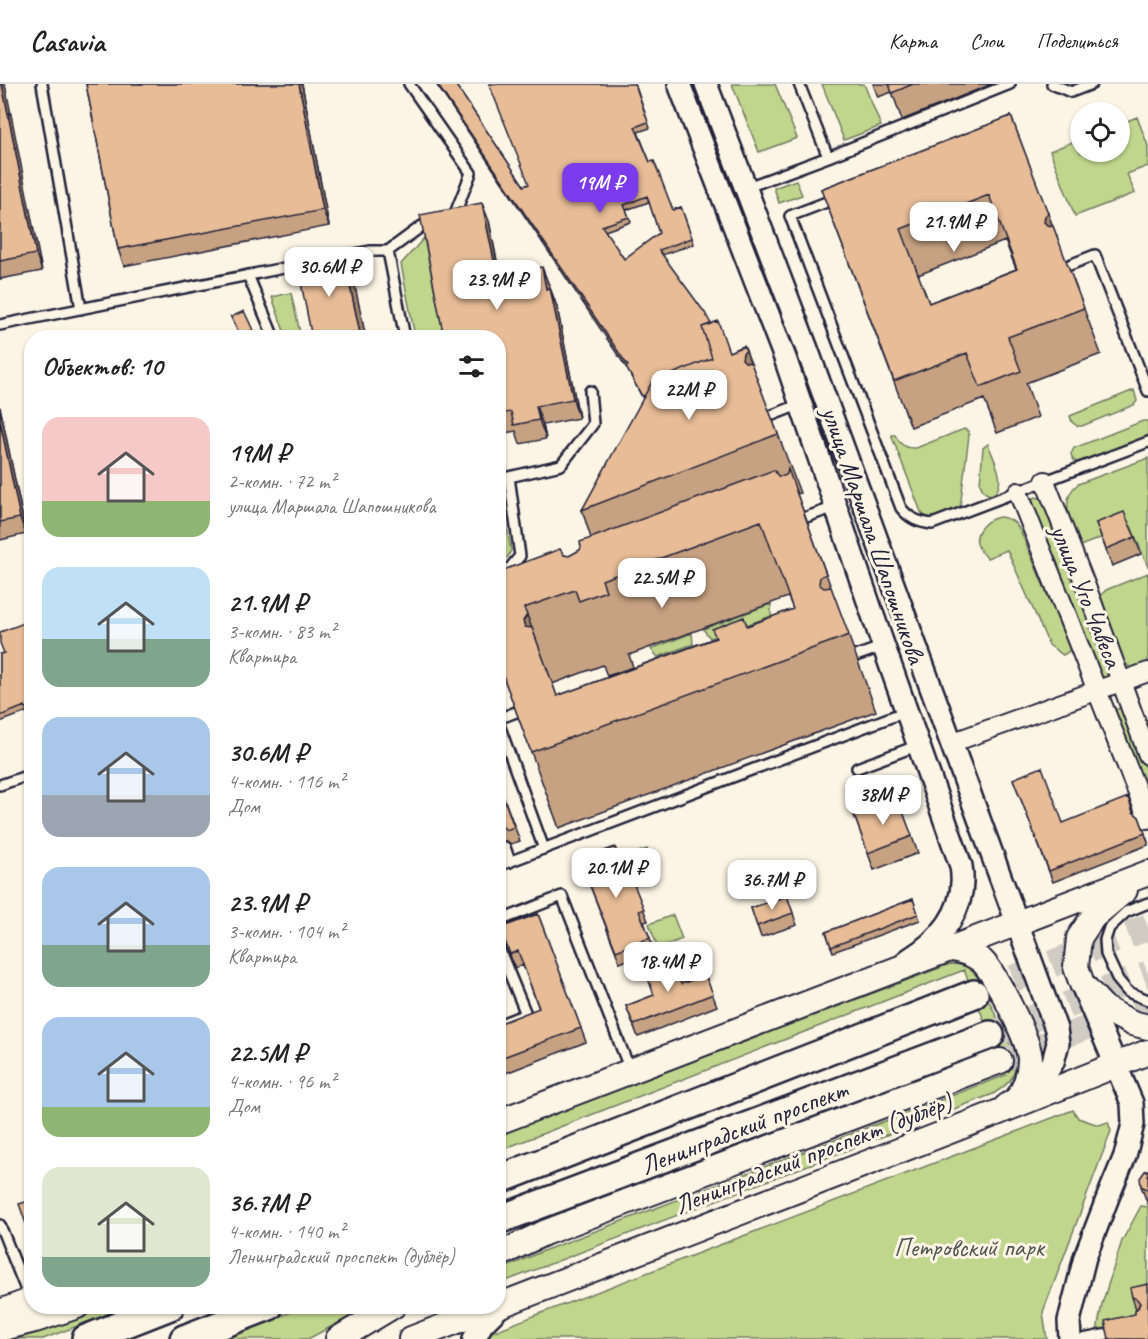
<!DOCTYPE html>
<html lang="ru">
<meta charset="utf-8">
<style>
body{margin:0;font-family:Caveat,sans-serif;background:#f6f6f6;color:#222;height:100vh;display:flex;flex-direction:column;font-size:22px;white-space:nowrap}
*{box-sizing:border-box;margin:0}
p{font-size:20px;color:#767676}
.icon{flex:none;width:33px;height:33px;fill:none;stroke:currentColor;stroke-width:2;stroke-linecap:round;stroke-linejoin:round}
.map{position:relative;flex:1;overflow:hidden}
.details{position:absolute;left:24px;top:246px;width:482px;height:984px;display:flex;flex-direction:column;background:#fff;border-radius:24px;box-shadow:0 2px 4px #0004}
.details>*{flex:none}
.fabs{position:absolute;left:1070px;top:18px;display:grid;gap:12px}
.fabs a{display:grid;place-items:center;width:60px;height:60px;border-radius:50%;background:#fff;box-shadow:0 2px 4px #0004;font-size:30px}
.price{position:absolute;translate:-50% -51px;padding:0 14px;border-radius:12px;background:#fff;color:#222;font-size:20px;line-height:39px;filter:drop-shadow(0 2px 3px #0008)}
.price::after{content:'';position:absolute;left:50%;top:36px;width:18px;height:14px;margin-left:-9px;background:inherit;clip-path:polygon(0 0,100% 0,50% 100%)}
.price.on{background:#7c3aed;color:#fff}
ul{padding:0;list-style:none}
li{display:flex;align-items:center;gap:18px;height:150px;padding:0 18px}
li span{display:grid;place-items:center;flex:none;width:168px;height:120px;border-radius:18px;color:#555}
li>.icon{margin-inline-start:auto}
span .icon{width:72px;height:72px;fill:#fffc;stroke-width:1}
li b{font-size:26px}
h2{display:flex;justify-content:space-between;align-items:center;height:72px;padding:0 18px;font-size:26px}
header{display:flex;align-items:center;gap:36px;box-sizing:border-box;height:84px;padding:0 30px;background:#fff;border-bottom:2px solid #e0e0e0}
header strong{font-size:28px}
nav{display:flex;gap:33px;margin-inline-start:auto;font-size:21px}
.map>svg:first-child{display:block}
</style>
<header>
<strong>Casavia</strong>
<nav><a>Карта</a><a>Слои</a><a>Поделиться</a></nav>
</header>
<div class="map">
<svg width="1148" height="1255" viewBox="0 0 1148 1255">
<rect width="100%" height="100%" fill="#fcf5e5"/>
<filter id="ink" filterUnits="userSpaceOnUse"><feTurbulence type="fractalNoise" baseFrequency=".0167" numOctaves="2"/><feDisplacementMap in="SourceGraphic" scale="12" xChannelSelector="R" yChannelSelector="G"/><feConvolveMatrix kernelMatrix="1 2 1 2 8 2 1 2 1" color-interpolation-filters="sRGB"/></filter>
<g filter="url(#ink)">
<!-- green -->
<path fill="#c0d68c" stroke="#717c64" stroke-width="1.5" d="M732,0h43l22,54 -38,14z
M822,0h42l17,42 -37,14z
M1137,33l11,29v20l-21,8 8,19 -60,23 -25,-65 30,-12v13h39v-28z
M796,96l6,15 -23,8 -5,-15z
M424,154l20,99h-29l-14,-73z
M291,209l10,44h-15l-14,-40z
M1134,306l3,11 -3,4 -52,21h-5l-5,-4 -2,-6z
M1143,337h5v15l-66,26c-6,1 -10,-2 -11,-8l3,-6z
M964,345l4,2 1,4 -9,73c-12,5 -29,18 -39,4l-29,-75v-2h3c5,9 10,14 21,13z
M501,353l6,31 -9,2v-32z
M988,360c5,14 21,41 4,51 -8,-1 -10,-5 -12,-12l3,-35z
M1148,374v109l-17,-41 -51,20c-7,-20 -23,-46 -2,-62z
M498,409l3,2 10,55 -3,7 -10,4z
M1036,413l3,1 3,2 70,181 -9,4 -72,-182 1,-4z
M999,433c11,1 17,5 22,15l49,117 -2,3 -5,3 -14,-10 -42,-95 -20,8c-2,-3 -5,-5 -7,-8 -10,-15 4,-30 19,-33z
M1148,489v91l-9,3 -8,1 -7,-6 -23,-62v-5l5,-5z
M771,520v12l-61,22 -7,-9z
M692,549l1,11 -35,13 -7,-8z
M1122,623l26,67v28l-35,-91z
M647,765l9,24 -24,10 -9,-25z
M673,831l9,24 -24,9 -9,-24z
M950,880c13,0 20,3 28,14l37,77c2,21 -4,28 -22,39l-495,190v-13l45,-20 463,-176 -42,-105 -466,181v-16z
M1073,1026l5,8 21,7 9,-3 3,9 -68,181 4,27h-561l6,-7z
M1141,1122l7,1v101l-18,31h-33v-8l5,-27 20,-63z
M106,1223h22l-85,32h-33z
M305,1223h63l-60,32h-90z"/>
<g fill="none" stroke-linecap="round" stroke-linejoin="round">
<!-- secondary-tunnel -->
<path stroke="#d0cbc3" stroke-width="24" stroke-dasharray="24 12" stroke-linecap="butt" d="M1000,977l148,-57"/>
<!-- primary-tunnel -->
<path stroke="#d0cbc3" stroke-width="27" stroke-dasharray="27 14" stroke-linecap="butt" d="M975,909l173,-66
M990,951l158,-61"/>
<defs>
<path id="service" d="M42,0l39,225
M409,0l62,89 -17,43 -1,1
M799,0l29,73
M1052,0l19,8 21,-8
M745,104l83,-31 182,-73
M837,114l-47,18 111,292c9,11 17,14 31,16l216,-82
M334,174l36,-7h18
M1067,182l28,-11 53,136
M248,191l26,63
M0,241l309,-62
M405,254l-17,-87 34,-25 12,-4
M770,332l31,-12
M509,393l52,-12 32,-41 -3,-33
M498,395l11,-2 11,79 -10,12 -12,5
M795,437l40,-14
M853,573l31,-11
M498,635l18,-7
M498,638l46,127
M857,684l62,-23
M0,701l32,-11
M505,763l5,15
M498,782l409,-155
M1148,819l-22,9 -17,16 -4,12 1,14 12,26 10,12 20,8
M498,849l6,-14 58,-23 68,174
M498,862l28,68 -28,11
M0,1141l30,75
M1083,1255l35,-7"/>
<path id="minor" d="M1045,397l47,121 56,153
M1018,408l130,327
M951,659l197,-71"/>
<path id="tertiary" d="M679,0l106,274 94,275 82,233c7,42 -19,73 -53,94
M706,0l101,265 249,680 2,14 -5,19 -8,13 -27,22
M474,1255l8,-15 19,-19
M1070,1255l-1,-18 16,-64 23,-60 17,-41 8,-32 -1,-21 -48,-113"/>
<path id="secondary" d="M1125,806l-32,27 -14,21 -3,29 6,17 23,25 27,14 16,4
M953,865c10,2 20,5 29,12 14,14 48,80 48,99 0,13 -5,29 -13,39 -3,3 -8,5 -11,8
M498,1038l650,-249
M498,1171l46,-22 456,-172
M498,1222l501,-194 149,-60
M0,1228l32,-12
M0,1245l35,-9 42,-14
M338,1255l55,-33
M411,1255l85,-33"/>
<path id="primary" d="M498,1096l476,-186
M498,1136l492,-185
M86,1255l84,-33
M184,1255l85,-33"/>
</defs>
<!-- service casing -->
<use href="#service" stroke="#22223b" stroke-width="14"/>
<!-- minor casing -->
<use href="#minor" stroke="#22223b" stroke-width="22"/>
<!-- tertiary casing -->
<use href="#tertiary" stroke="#22223b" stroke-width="26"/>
<!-- secondary casing -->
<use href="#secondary" stroke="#22223b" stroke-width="28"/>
<!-- primary casing -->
<use href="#primary" stroke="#22223b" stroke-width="32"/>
<!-- service -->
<use href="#service" stroke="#fcf5e5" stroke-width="9"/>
<!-- minor -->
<use href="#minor" stroke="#fcf5e5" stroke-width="18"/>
<!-- tertiary -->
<use href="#tertiary" stroke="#fcf5e5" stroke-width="21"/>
<!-- secondary -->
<use href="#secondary" stroke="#fcf5e5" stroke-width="24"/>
<!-- primary -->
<use href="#primary" stroke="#fcf5e5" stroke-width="27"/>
</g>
<!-- wall -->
<path fill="#c7a282" stroke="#22223b" stroke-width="1.5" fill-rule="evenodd" d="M0,0l42,187 -42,8z
M86,0h216l27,142 -205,40 -6,-17z
M436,0h19l69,102 5,-2 106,-100 15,44 -12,4 12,30 23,48 8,-3 13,37 -32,11 67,97 15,-6 34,88 22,59 -3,1 79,217 -317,117 -61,-166v-90l66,-17 5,1 11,-6 11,-12 -9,-28 61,-111 -17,-32zM649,118l10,31 -35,26 -19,-28 26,-9 -5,-12zM788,513l5,12 -236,87 -5,-12 51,-19 4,11 26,-9 -4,-12z
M873,0h119l-90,36 -10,-28 -14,5z
M1011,32l90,238 -75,29 12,34 -41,16 -13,-34 -73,28 -90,-238zM1005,157l11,28 -87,34 -11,-28z
M489,137l11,54 49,10 8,22 22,111 -36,7 3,14 -26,5 -4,-13 -18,3v-96z
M231,233l22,13 2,6 -3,2h-11z
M0,323l26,127 -26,6z
M1096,439l39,14 6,17 -29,12z
M32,536v102l-5,-10 -27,10v-68l4,-1z
M1013,695l50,44 70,-11 6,5 9,25v3l-95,37z
M498,698l22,59 -9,3 -4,-3h-5l-3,4 -1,4z
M898,715l20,54 -44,17 -20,-55z
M580,776l46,16 4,-1 18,46 -4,1 10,27 -34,14z
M787,812l10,29 -36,12 -10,-29z
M913,815l7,21 -87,32 -7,-20z
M538,830l48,128 -88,34v-52l41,-15 -16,-44 -8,3 -15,-40z
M705,891l12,31 -79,31 -12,-31z
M1148,1086v35l-7,-19z
M1148,1200l-13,30 1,-5 -4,-12z"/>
<!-- shaded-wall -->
<path fill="#a2846a" stroke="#22223b" stroke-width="1.5" d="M2,0h3l37,187 -6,-17z
M299,0h3l27,142 -6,-16z
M482,119l7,18 14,73 -6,-19z
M1048,129l17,47 -21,-38 1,-6z
M343,169l12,33 11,52h-5z
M542,183l7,18 4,23 -7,-19z
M550,204l7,19 22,111 -6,-19z
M746,267l22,59 -26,-51 1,-6z
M536,322l7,19 3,14 -7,-19z
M0,323l26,127 -6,-16 -20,-97z
M527,531l28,76 -32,-70z
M498,745l4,12 -3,4v4z"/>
<!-- building -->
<path fill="#e7bc97" stroke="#22223b" stroke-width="1.5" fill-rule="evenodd" d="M0,0h2l34,170 -36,7z
M86,0h213l24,126 -205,39z
M437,0h18l69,102 5,-2 -40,-100h146l13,38 -13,5 15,35 4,-1 19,49 8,-3 11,31 -33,12 46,63 6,11 -9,3 10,31 -60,24 -7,13 -3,1 -16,-29 2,-1zM647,112l12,37 -35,26 -22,-33 27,-9 -5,-12z
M889,0h24l-21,9z
M1011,32l37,97 -3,3 -1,6 3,3 6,1 31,82 -76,29 13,34 -41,16 -13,-34 -73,28 -73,-192zM989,111l28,74 -88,34 -28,-74z
M482,119l15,72 45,-8 4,22 4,-1 23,111 -37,7 3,14 -25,5 -3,-13 -13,2v-76h-54l-24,-123z
M343,169l18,85h-49l-15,-75z
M244,227l9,19 -12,6 -10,-19z
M718,237l11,31 15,-6 2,5 -3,2 -1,6 3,3 6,1 27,71 -196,76 70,-128 60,-24 -10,-31z
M0,337l20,97 -20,4z
M788,385l38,105 -6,3 -1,7 5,4 7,-1 18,48 -318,117 -33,-90v-90l62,-23 4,6 5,1 11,-6 1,-3 -1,-5 194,-72 4,6h6l3,-2zM761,437l32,88 -46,17 -3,-9 -32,12 4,9 -159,58 -25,-68 -7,-1 -2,-6 4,-6 -3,-7 51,-18 4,11 27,-10 -4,-11z
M1124,428l11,25 -29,12 -10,-26z
M32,536v99h-2l-5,-13 -25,10v-62l4,-1 -4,-10v-11z
M1042,683l21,56 65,-26 5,15 6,5 6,16 -96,38 -36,-92z
M498,698l16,45 -8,3 -4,-4h-4z
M898,715l14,37 -44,17 -14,-38z
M615,763l11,29 4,-1 14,34 -5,2 11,27 -34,13 -36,-91z
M787,812l6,17 -36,13 -6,-18z
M913,815l5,15 -87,33 -5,-15z
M538,830l43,114 -83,31v-35l41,-16 -21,-57 -8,3 -10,-26z
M671,876l10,24 24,-9 8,19 -79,31 -8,-19 28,-11 -9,-25z
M1148,1086v20l-7,-4 -1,-8 5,-7z
M32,1116v35h-2l-11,-31z
M1148,1200v55h-39l-4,-18 30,-7v-4l3,-2 2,-5 -3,-4 -5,-2 -2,-9z"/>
</g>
<g text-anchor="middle" stroke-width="6" stroke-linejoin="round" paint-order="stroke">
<!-- street labels -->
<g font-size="26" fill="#22223b" stroke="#fcf5e5">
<text transform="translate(874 451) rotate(71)" y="9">улица Маршала Шапошникова</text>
<text transform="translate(1087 512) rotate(68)" y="9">улица Уго Чавеса</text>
<text transform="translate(744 1043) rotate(-21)" y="9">Ленинградский проспект</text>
<text transform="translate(813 1069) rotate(-21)" y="9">Ленинградский проспект (дублёр)</text>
</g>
<!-- park labels -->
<g font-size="26" fill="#515853" stroke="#fcf5e5">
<text x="969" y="1172">Петровский парк</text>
</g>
</g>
</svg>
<div class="fabs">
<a><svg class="icon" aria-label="locate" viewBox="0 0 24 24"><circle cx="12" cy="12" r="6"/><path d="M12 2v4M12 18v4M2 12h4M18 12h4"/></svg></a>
</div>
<b class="price on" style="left:600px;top:130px">19M ₽</b>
<b class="price" style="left:954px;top:169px">21.9M ₽</b>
<b class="price" style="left:329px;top:214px">30.6M ₽</b>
<b class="price" style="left:497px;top:227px">23.9M ₽</b>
<b class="price" style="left:689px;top:337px">22M ₽</b>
<b class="price" style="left:662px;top:525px">22.5M ₽</b>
<b class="price" style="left:883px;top:742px">38M ₽</b>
<b class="price" style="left:616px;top:815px">20.1M ₽</b>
<b class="price" style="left:772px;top:827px">36.7M ₽</b>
<b class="price" style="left:668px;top:909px">18.4M ₽</b>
<section class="details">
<h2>Объектов: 10<svg class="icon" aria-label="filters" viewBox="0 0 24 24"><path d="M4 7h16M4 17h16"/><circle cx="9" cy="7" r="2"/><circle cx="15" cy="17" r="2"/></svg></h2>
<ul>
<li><span style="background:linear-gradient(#f6c9c9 70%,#8fb573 0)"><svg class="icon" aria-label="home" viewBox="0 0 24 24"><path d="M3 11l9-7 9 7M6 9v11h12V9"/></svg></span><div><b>19M ₽</b><p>2-комн. · 72 m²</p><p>улица Маршала Шапошникова</p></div></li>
<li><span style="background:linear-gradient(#bfe0f5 60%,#7fa58c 0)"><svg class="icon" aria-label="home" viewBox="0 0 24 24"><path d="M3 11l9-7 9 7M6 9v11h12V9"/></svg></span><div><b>21.9M ₽</b><p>3-комн. · 83 m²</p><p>Квартира</p></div></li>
<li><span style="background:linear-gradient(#a9c7e8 65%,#9aa5b1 0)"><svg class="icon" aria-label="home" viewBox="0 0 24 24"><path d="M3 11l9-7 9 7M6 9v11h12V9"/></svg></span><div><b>30.6M ₽</b><p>4-комн. · 116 m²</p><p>Дом</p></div></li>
<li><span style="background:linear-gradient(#a9c7e8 65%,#7fa58c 0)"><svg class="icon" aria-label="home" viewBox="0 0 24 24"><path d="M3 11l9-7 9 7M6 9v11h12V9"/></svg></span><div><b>23.9M ₽</b><p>3-комн. · 104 m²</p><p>Квартира</p></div></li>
<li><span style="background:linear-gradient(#a9c7e8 75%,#8fb573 0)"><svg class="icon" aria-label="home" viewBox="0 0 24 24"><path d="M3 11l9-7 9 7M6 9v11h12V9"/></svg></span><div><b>22.5M ₽</b><p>4-комн. · 96 m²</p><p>Дом</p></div></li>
<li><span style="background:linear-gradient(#dfe7d0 75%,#7fa58c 0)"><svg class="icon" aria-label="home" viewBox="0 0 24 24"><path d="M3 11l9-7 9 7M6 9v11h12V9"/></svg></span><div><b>36.7M ₽</b><p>4-комн. · 140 m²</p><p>Ленинградский проспект (дублёр)</p></div></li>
</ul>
</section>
</div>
